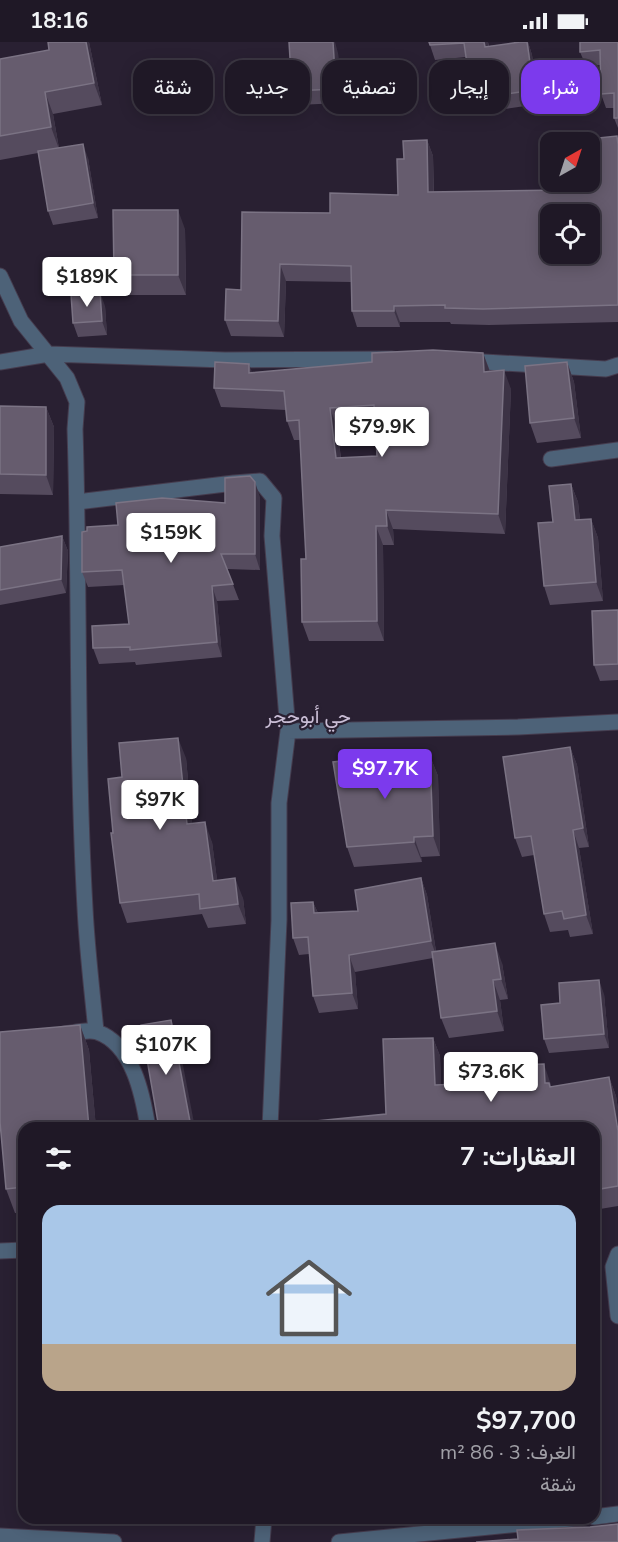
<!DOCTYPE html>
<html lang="ar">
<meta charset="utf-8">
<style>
body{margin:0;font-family:"Nunito Sans",Vazirmatn,sans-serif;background:#27212e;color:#f1f3f6;direction:rtl;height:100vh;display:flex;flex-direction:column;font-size:22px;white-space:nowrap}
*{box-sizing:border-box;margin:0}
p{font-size:20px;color:#a1a0a7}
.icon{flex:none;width:33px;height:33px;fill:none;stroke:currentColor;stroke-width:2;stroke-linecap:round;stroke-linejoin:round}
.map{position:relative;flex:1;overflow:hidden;direction:ltr}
.sheet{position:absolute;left:18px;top:1080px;width:582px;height:402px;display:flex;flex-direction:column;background:#1f1826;border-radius:18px;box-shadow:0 3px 15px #0003,0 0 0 2px #3c3743;direction:rtl}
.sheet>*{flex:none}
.top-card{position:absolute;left:18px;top:18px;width:582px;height:54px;direction:rtl;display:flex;gap:12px}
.needle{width:39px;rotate:39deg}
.tools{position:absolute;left:540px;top:90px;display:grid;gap:12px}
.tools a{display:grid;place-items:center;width:60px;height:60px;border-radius:12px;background:#1f1826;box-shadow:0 3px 15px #0003,0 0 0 2px #3c3743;font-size:30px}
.price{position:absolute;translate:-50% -51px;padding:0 14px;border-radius:6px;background:#fff;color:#222;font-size:20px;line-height:39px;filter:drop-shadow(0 2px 3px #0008)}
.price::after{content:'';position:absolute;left:50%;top:36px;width:18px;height:14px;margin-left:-9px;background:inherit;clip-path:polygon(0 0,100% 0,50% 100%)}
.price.on{background:#7c3aed;color:#fff}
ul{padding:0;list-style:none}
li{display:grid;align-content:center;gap:12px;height:318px;padding:0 24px}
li+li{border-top:2px solid #3c3743}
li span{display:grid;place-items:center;height:186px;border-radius:18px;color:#555}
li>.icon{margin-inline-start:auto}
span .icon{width:108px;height:108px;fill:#fffc;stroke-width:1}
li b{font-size:26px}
h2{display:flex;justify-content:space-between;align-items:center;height:72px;padding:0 24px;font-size:26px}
.pill{padding:0 21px;border-radius:18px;background:#1f1826;box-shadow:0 3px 15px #0003,0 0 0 2px #3c3743;font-size:21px;line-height:54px}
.pill.on{background:#7c3aed;color:#fff}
.status{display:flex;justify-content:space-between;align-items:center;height:42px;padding:0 30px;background:#1f1826;direction:ltr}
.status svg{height:16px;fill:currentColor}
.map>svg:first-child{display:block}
</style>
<div class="status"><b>18:16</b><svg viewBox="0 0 49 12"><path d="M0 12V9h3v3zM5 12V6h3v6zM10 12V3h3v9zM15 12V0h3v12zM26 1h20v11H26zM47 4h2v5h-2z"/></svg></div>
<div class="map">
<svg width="618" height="1500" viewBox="0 0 618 1500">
<rect width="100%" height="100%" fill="#292032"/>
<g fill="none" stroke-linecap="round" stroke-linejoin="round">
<defs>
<path id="minor" d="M0,234l21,45 46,57 10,24 -2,27c5,160 1,320 10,479 2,41 7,82 11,123
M467,319l139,8 12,-4
M0,320l49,-8 176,6 167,-1
M551,417l67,-9
M77,460l157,-19 26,-2 14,17 -2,38 16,195 -9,72v117l-9,208
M288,689l230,-4 100,-5
M64,992c10,-1 25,-5 33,-2 36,12 46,64 51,96
M0,1209l24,-1
M618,1212l-5,13 5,49
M594,1475l24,-3
M0,1494l114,6
M262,1500l2,-24
M339,1500l241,-24"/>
</defs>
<!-- minor casing -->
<use href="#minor" stroke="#453c4e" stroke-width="17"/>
<!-- minor -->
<use href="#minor" stroke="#4d6278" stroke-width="15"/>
</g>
<!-- wall -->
<path fill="#554b5e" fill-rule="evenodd" d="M48,0h41l13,63 -49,9 6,34 29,10 10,60 -45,7 -5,-14 -10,-58 -38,7v-101l49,-9z
M429,0h59l1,4 39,-4 4,13 7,49 -62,9 -5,-14 -6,-42 -31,3z
M618,0v86l-4,-10v-10h-8l-5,-14 -1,-29 -14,1 -6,-14z
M338,11l3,50 -44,2 -5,-14z
M618,97v183l-129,3 -38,-1 -1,-2h-50v5h-43l-5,-16 -1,-29 -65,-1 -2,56 -53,-1 -6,-16 16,-30 89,-77 68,-18 6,-36 23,-19 6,16 1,36 130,-2z
M185,187l1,66h-64l-8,-20z
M105,264l2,29 -29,2 -5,-14z
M483,311l7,18 21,18 -6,145 -112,-5 1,16h-11l1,96h-75l-7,-19 4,-63 -6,-119h-6l-7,-19 -1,-11 -65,-3 -7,-19 38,-15zM375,383l2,31 -36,2 -4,-31z
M567,320l7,20 7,56 -44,5 -7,-20z
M0,364l46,1 8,20 -1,68 -53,-1z
M571,442l7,18 2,18 11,-1 7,19 5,63 -53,4 -6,-19 9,-64z
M260,455v73l-33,-1 12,31 -22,1 5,56 -86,8 -1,-3 -36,2 -6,-16 36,-24 -5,-39 -36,2 -6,-15 36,-47z
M62,494l6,15 -2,42 -66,12v-58z
M618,568v70l-18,1 -6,-16z
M570,705l7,18 12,82 -10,1 14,86 -23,3 -2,-7 -18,2 -6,-18 -10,-59 -12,2 -7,-19z
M430,714l8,20 2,80 -19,1 1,5 -68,5 -7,-20z
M186,716l6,66 20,18 5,38 26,18 3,26 -38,4 -6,-14 -75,9 -7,-20 -7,-70 9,-56z
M421,836l6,17 9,56 66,12 6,36 -8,1 4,31 -55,7 -8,-20 -8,-60 -78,14 3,37 -39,4 -6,-17 -4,-42 -10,1 -6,-17 20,-36 5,11 40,-2z
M604,952l5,54 -60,5 -5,-14z
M80,983l9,25 7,78h-72v85h-9l-9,-24 -6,-67v-90z
M433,996l7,18 1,28 109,-2 1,5 58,-10 7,19 2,13v97l-24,4v-82l-208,-14z"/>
<!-- shaded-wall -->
<path fill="#3c3345" d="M86,0h3l13,63 -8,-22z
M333,0h2l3,11 3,50 -5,-14z
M484,0h4l2,19 -5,-14z
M528,0l4,13 7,49 -5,-14z
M45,50l8,22 6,35 -8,-22z
M427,98l6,16 1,52 -6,-16z
M83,102l5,14 10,60 -5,-15z
M178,168l7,19 1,66 -8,-20z
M280,222l6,17 -2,56 -6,-16z
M100,250l5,14 2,29 -5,-14z
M394,264l6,16v5l-6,-16z
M483,311l7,19h-6z
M567,320l7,20 7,56 -7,-20z
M249,322l7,19 -7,-10z
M504,328l7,19 -6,145 -7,-20z
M46,365l8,20 -1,68 -7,-20z
M330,366l7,19 6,50 -7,-19z
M255,440l5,15v73l-5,-16z
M571,442l7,18 4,37 -7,-19z
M386,468l7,19 1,16 -7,-19z
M591,477l7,19 5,63 -7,-19z
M376,484l7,19 1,96 -7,-20z
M62,494l6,15 -2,42 -5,-14z
M212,544l5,15 5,56 -5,-15z
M178,696l8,20 8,86 -7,-20z
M570,705l7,18 12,82 -6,-19z
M430,714l8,20 2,80 -7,-20z
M205,780l7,20 8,59 -7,-20z
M573,788l6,18 14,86 -7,-19z
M414,795l7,20 1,5 -8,-20z
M235,836l8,20 3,26 -8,-20z
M421,836l6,17 10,63 -6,-17z
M313,860l7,16 -6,-5z
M495,901l7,20 6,36 -7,-20z
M349,913l6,17 3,37 -6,-16z
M493,938l7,20 4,31 -7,-20z
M599,938l5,14 5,54 -5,-14z
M171,978l7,19 17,89h-4v-1z
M80,983l9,25 7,78h-7z
M433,996l7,18 2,47 -7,-18z
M544,1022l6,18 1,4 5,15 -11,-18z
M609,1035l7,19 2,13v22z"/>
<!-- building -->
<path fill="#665c6e" stroke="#7b7384" stroke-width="1.5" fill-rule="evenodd" d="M48,0h38l8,41 -49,9 6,35 -51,9v-77l49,-9z
M289,0h44l3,47 -44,2z
M429,0h55l1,5 35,-5h7l7,48 -62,9 -8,-56 -34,2z
M580,0h38v76h-4v-25l-13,1 -1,-44 -20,2z
M617,94l1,9v160l-135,4 -38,-1v-3l-51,1v5h-42l-1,-45 -71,-2 -2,57 -53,-1 1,-31 15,1 1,-78 88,1v-20l68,2 -1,-36h7l-1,-18 24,-1 1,52 136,-2v-8h26v-40h-30zM550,172h40v40h-40z
M83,102l10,59 -45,8 -10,-60z
M113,168h65v65h-64z
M100,250l2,29 -29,2 -2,-29z
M433,308l50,3 1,19 20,-2 -6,144 -112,-4 1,16h-11l1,95 -75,1 -1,-63h5l-7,-139 -12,1 -3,-30 -70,-3 1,-26 34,2v9l123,-11v-9zM374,363l3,51 -41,2 -6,-50z
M567,320l7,56 -44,5 -5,-57z
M0,364l46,1v68l-46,-1z
M250,434l5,6v72h-34l12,30 -21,2 5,56 -87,8v-3l-37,1 -1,-22 37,-2 -7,-54 -40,2v-40l5,-1v-4l31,-2 -2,-22 46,-5 63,5v-25z
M571,442l4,36 16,-1 5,63 -52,4 -6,-63 15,-1 -4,-36z
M62,494l-1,43 -61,11v-43z
M618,568v54l-24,1 -2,-54z
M178,696l9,86 18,-2 8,59 22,-3 3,26 -38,5 -1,-15 -79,9 -9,-70h2l-5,-54 14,-2 -3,-34z
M570,705l13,81 -10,2 13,85 -22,4 -2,-8 -18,3 -13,-78 -16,2 -12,-81z
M430,714l3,80 -19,1v5l-67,5 -14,-85 34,-4z
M421,836l10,63 -82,14 3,38 -39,3 -5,-59 -15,1 -2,-35 22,-1 1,11 44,-2 -3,-21z
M495,901l6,36 -8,1 4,31 -56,7 -9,-66z
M599,938l5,54 -60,5 -3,-34 19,-2 -1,-20z
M171,978l20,107 -6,1h-26l-18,-103z
M80,983l9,103h-65v59l-18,2 -6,-67v-90z
M433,996l2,47 53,-2v-17l56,-2 1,19h4l1,4 59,-10 9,54v55l-24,4v-62h-288v-6l80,-8 -3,-75z
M618,1482v18h-142l42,-3 -1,-9 73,-3z"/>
<g text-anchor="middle" stroke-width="4.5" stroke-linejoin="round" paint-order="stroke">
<!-- neighbourhood labels -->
<g font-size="20" fill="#cabed6" stroke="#292032">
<text x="308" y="681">حي أبوحجر</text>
</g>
</g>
</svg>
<div class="tools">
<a><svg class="needle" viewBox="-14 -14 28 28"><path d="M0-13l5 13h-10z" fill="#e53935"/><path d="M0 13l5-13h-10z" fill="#a1a0a7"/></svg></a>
<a><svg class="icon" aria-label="locate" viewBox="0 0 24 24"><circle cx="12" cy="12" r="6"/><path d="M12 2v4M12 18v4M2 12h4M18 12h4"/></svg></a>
</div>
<b class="price" style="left:87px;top:266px">$189K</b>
<b class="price" style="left:382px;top:416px">$79.9K</b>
<b class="price" style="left:171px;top:522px">$159K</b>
<b class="price on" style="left:385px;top:758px">$97.7K</b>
<b class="price" style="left:160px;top:789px">$97K</b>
<b class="price" style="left:166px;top:1034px">$107K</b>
<b class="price" style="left:491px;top:1061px">$73.6K</b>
<div class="top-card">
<a class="pill on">شراء</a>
<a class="pill">إيجار</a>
<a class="pill">تصفية</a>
<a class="pill">جديد</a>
<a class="pill">شقة</a>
</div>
<section class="sheet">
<h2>العقارات: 7<svg class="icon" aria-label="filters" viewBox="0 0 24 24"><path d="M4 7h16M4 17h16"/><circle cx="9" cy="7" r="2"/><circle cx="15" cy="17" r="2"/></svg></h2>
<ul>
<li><span style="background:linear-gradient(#a9c7e8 75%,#b9a48a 0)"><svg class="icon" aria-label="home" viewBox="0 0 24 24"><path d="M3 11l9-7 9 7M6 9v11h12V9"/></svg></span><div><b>$97,700</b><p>الغرف: 3 · 86 m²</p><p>شقة</p></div></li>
</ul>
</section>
</div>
